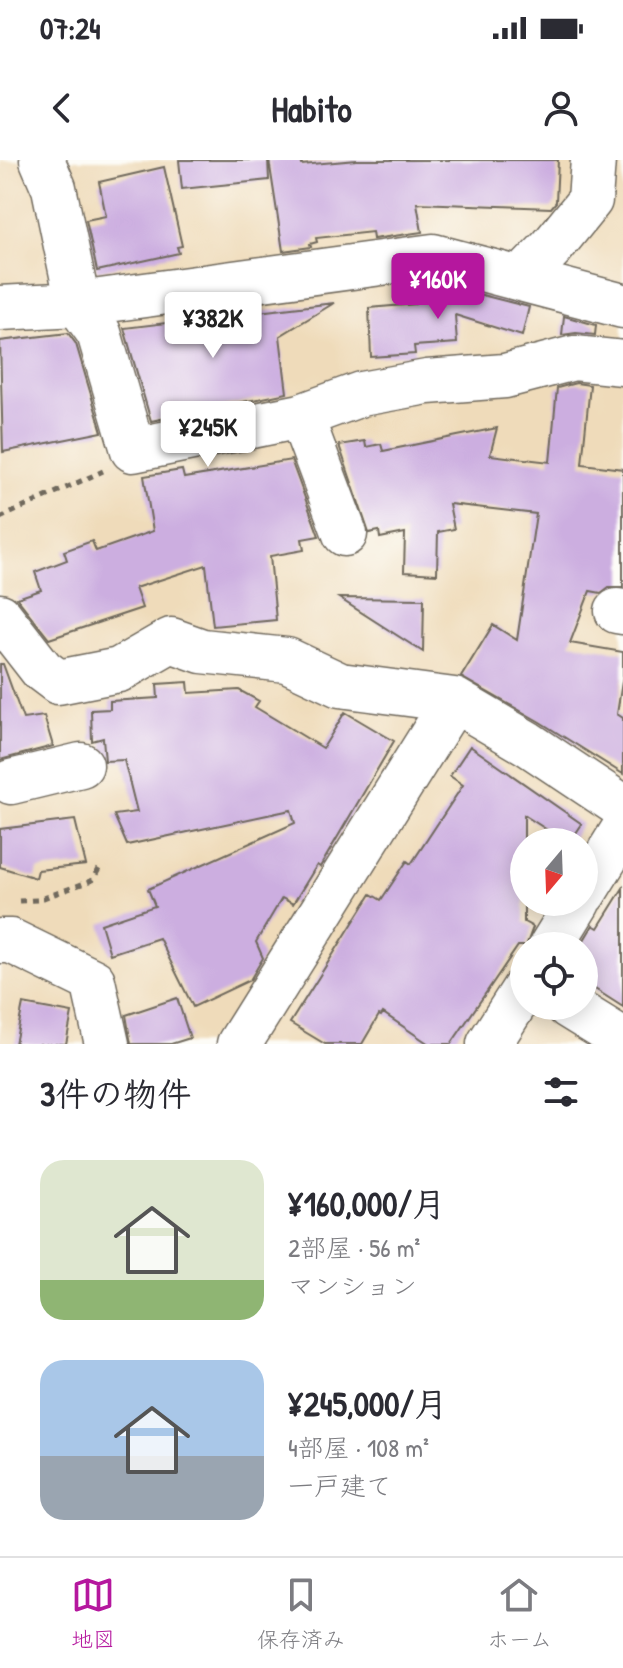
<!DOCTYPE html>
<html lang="ja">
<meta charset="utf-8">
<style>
body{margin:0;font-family:"Patrick Hand","Klee One",sans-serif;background:#f7f7f7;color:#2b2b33;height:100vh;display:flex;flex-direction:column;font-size:30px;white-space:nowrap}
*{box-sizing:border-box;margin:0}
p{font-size:26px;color:#7c7c81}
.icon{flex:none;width:44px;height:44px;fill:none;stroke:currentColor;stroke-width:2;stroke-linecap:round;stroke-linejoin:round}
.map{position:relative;height:884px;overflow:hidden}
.drawer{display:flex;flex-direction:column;background:#fff;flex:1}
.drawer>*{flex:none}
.needle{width:52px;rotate:199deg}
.fabs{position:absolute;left:510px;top:668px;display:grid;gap:16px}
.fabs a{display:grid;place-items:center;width:88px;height:88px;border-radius:50%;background:#fff;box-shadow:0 4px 20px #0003;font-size:40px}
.price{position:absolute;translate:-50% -68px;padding:0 18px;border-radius:8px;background:#fff;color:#222;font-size:26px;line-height:52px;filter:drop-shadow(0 2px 4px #0008)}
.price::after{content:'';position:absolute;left:50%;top:48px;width:24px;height:18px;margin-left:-12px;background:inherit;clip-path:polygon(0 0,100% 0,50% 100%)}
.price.current{background:#b5179e;color:#fff}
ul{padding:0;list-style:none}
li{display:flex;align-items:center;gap:24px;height:200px;padding:0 40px}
li span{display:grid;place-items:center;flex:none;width:224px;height:160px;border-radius:24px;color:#555}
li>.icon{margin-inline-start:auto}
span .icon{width:96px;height:96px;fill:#fffc;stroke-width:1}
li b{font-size:34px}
h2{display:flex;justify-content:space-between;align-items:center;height:96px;padding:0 40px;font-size:34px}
.status{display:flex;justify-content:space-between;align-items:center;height:56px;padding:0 40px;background:#fff;direction:ltr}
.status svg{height:22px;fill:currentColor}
header{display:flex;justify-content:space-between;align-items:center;height:104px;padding:0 40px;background:#fff;font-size:36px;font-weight:700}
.dock{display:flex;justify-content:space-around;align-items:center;height:112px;border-top:2px solid #e1e1e2;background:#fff;font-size:22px;color:#7c7c81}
.dock a{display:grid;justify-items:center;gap:4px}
.dock .current{color:#b5179e}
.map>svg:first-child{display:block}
</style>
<div class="status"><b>07:24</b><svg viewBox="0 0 49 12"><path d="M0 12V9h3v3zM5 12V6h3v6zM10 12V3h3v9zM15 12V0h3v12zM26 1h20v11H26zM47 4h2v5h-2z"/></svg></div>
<header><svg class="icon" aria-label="back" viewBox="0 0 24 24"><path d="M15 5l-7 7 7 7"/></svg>Habito<svg class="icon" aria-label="person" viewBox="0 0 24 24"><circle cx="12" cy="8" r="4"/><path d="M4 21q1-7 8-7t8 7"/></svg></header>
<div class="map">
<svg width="623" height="884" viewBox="0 0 623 884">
<rect width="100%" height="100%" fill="#fdfcf7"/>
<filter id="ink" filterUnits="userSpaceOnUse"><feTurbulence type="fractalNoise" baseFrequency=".0125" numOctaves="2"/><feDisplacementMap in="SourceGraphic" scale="16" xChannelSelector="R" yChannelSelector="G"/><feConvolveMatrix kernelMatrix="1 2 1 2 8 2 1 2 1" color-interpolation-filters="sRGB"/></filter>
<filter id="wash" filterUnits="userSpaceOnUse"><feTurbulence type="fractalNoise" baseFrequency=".006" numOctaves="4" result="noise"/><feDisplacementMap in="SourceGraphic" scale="32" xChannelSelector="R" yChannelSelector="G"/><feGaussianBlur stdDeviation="1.8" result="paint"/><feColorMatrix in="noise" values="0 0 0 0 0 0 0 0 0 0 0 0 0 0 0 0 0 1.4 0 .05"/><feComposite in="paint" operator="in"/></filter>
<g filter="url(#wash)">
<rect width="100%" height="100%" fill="#efdbba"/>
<g id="blocks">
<!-- building -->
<path fill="#ccaee0" d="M179,0h89l1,20 -87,9z
M269,0h32l1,5 55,-5h201l-2,42 -5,6 -134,-5 5,29 -49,7 -1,-7 -56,6 1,4 -7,2 1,3 -28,4z
M164,7l18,79 -5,1 2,6 -82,18 -11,-51 20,-4 -7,-34z
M470,132l59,15 -7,29 -67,-21 2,28 -43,3 1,8 -44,3 -2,-49 47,-4 -9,-4z
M334,143l-54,33 7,57 -136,28 -27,-93z
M564,156l32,9 -1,10 -19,-2 -14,2z
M68,173l8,11 26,88 -99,20 -3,-111z
M576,223l14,2 -8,79 41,5v118h-14l-8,6 -11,-2 -20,52 53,9v23l-6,39 6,4v56l-83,-52 -79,-45 32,-52 24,15 19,-126 -87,-10 5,25 -16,3 -1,42 -33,-2 1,-39 -25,5 -1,-7 -10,2 -30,-88 26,-4 1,6 15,-3 2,7 114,-23 -7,27 60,7 7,-74z
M291,300l28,76 -17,3 2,11 -34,6 6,64 -63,6 -7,-61 -71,23 7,20 -93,31 -32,-41 24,-8 -6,-18 32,-12 -3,-9 28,-10 4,10 57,-20 -9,-55 38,-6 2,8z
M339,438l85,1 -1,53z
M0,504h3l20,55 21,-3 9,30 -53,14z
M188,522l1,11 50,-3 20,11 -4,6 68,41 22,-36 49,29 -74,126 -3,-2 -24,39 -11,-6 -26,44 7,16 -13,22 -57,27 -34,-69 -49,16 -9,-30 54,-18 -7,-17 147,-66 -4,-13 -164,35 -13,-30 23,-3 -13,-52 -19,1 -2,-23 -11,3 -1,-31 19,-1v-8l48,-3 -1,-14z
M470,586l112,78 -12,18h-4l-42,-27v107l9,5 -7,19h-8l-67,98h-22l-46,-31 -2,3 -2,-1 -17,29h-37l-35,-21 81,-129 10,6 26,-39 4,3 52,-79 -13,-9z
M75,660l11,45 -48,5 -2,8 -36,-11v-38z
M623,728v119l-39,-25v-42l9,-15 5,3z
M177,838l13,40 -19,6h-40l-5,-29z
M23,844l49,9 -6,31h-51z"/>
</g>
</g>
<g filter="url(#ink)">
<use href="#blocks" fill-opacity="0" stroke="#70695d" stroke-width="2"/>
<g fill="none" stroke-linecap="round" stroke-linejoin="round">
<defs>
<path id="minor" d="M42,0l12,28 24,116 21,29 34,117 168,-34 60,-22 66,-12 78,-6 69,-18 49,5
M521,119l31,-32 38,-47 3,-40
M0,148l78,-4 355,-48 190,50
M301,256l44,118
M617,451l6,1
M0,456l42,54 16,12 61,-12 52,-30 31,11 85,9 53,25 114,15
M11,622l70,-17
M584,733l39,-63
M0,781h11l82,40 14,63
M551,786l27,-44
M568,846l55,34
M239,884l215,-344 73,43 96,64
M489,884l35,-55"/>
</defs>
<!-- minor casing -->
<use href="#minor" stroke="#70695d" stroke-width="47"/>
<!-- path -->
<path stroke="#70695d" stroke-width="5" stroke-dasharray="6 6" stroke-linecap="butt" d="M0,358l103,-47
M19,741l19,-1 55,-20 7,-13"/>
<!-- minor -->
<use href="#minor" stroke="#fff" stroke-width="44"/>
</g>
</g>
</svg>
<div class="fabs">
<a><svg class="needle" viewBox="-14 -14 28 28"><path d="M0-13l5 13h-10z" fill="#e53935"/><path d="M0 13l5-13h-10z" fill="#7c7c81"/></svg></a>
<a><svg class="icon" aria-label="locate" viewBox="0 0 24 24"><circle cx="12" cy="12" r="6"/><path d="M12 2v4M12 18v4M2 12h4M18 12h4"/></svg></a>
</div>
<b class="price current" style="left:438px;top:161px">¥160K</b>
<b class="price" style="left:213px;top:200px">¥382K</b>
<b class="price" style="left:208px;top:309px">¥245K</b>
</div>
<section class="drawer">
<h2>3件の物件<svg class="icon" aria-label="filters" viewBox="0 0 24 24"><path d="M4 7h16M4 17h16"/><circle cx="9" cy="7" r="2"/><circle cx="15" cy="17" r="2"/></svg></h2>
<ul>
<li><span style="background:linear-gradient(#dfe7d0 75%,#8fb573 0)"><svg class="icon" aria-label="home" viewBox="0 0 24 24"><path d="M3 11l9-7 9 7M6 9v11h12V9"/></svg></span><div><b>¥160,000/月</b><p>2部屋 · 56 m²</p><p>マンション</p></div></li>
<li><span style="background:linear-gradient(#a9c7e8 60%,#9aa5b1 0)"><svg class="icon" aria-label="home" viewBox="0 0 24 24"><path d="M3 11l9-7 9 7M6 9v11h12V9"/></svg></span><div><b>¥245,000/月</b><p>4部屋 · 108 m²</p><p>一戸建て</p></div></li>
</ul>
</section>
<nav class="dock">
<a class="current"><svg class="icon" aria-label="map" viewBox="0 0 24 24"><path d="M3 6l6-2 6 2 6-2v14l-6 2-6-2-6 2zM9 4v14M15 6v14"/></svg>地図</a>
<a><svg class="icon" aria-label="saved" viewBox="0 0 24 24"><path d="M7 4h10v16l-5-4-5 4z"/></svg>保存済み</a>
<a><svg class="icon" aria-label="home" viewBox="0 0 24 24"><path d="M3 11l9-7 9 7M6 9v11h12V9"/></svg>ホーム</a>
</nav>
